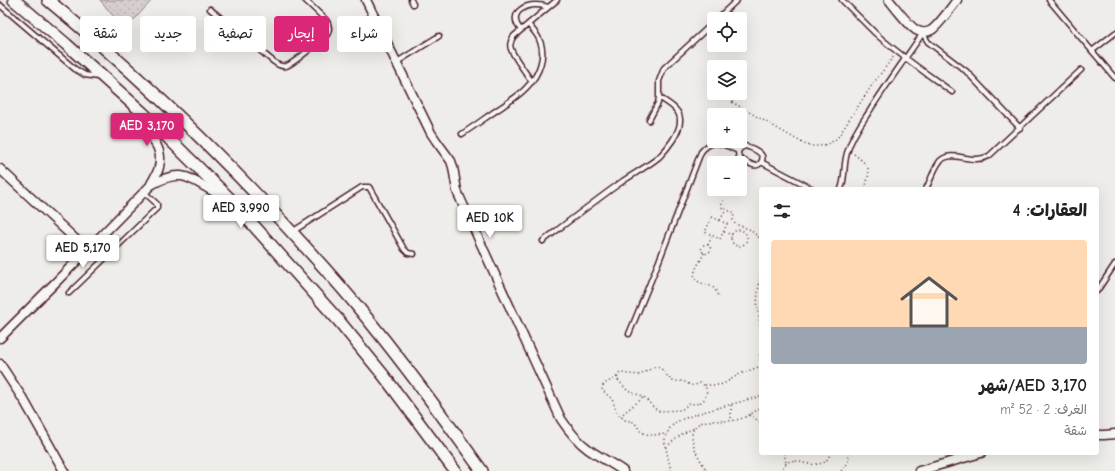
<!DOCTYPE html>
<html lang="ar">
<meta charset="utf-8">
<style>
body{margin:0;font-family:"Comic Neue","Playpen Sans Arabic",sans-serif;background:#f2f2f2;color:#222;direction:rtl;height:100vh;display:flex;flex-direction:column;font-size:15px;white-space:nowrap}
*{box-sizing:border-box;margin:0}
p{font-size:13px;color:#767676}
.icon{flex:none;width:22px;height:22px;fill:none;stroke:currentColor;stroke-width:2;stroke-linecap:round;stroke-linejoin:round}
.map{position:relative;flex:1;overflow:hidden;direction:ltr}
.drawer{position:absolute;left:759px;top:187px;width:340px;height:268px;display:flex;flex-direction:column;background:#fff;border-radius:4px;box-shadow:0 4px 16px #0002;direction:rtl}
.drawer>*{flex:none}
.hud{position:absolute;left:12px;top:16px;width:380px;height:36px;direction:rtl;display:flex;gap:8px}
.buttons{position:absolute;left:707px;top:12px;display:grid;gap:8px}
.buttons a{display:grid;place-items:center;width:40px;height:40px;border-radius:4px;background:#fff;box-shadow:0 4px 16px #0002;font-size:20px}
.price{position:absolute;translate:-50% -34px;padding:0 9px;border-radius:4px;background:#fff;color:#222;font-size:13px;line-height:26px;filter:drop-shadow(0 1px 2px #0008)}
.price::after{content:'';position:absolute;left:50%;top:24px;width:12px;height:9px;margin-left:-6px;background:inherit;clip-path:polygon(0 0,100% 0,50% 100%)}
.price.active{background:#db2777;color:#fff}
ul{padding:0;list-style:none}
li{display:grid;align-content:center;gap:8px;height:212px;padding:0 12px}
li+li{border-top:1px solid #e0e0e0}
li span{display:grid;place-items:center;height:124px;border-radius:4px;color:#555}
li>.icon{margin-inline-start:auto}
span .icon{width:72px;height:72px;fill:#fffc;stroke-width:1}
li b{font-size:17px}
h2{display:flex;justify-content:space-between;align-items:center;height:48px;padding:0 12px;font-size:17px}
.tag{padding:0 14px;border-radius:4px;background:#fff;box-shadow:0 4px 16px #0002;font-size:14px;line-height:36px}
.tag.active{background:#db2777;color:#fff}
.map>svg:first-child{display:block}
</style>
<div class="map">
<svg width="1115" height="471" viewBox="0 0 1115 471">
<defs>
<pattern id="grass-dots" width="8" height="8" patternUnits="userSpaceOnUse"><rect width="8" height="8" fill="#d7cfce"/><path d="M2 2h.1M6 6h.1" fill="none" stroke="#bab1b1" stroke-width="1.8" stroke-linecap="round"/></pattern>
</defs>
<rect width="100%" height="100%" fill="#efedea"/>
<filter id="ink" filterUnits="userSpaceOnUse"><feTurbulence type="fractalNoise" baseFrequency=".025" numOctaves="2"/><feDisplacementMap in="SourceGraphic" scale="8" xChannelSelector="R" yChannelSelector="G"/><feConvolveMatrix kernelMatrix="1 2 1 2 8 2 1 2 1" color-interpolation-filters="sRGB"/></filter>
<g filter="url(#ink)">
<!-- grass -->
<path fill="url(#grass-dots)" stroke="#90777c" d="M100,0h52l-20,22 -17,-4z"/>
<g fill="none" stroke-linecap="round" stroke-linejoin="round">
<defs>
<path id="lane" d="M411,0l2,4
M842,0c11,11 22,22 33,33 24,22 51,40 77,59
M1049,0l66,78
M0,5l75,64 10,6 13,2
M210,9l64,53c4,3 8,5 12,4 8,-2 32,-24 40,-30 4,-5 4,-10 0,-16l-21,-20
M717,19l20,-19
M521,30c-16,-18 8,-30 27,-23
M923,32l2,5 3,5 38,29 54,57
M1092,51l23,-18
M397,62l42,-26
M532,82c-5,-8 -19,-26 -21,-33 -2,-5 0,-9 3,-13l43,-36
M649,120l9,-17 1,-6v-16l5,-13 50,-46
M462,134c14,-9 27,-19 41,-28 8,-6 17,-11 24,-19 12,-12 20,-32 12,-48 -2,-5 -7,-10 -11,-15
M743,146c5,0 17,5 19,10 2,6 -4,11 -9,9 -3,-1 -6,-3 -9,-4 -5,-2 -6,-4 -6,-10z
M761,162l52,27
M841,189c5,-13 2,-27 7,-39 4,-14 13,-26 21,-38 17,-27 36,-53 54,-79
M926,189c4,-8 9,-22 14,-28 10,-10 25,-1 37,-2 4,0 8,-1 12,-3l92,-86
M292,232l70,-45h7l35,62 4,4 6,1
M543,241c26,-20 53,-41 80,-60 12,-8 25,-15 36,-24 8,-8 21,-24 21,-36 1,-12 -13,-18 -21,-24
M1097,291l18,-27
M69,293l88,-85v-4l-13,-12
M629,334l30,-73 42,-109c12,-15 23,-8 37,-1"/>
<path id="street" d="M366,0l65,133 6,9 14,19 2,6 4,24 3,7 101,221c8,12 16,22 27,30 11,8 24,14 35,22
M889,0c6,7 19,25 27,30 5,3 12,3 17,-1 9,-8 17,-20 24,-29
M143,113c1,7 3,13 6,18 6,13 14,20 10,36 -1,6 -5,11 -8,17
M0,169l87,81
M0,338l55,-55 96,-98c36,-21 42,-1 74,12
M0,364l25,38 39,69
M1097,435h7l11,-1
M919,471l62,-18"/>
<path id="secondary" d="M14,0l52,44 77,69 86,85 110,123 45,55 71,95
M48,0c85,70 164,146 239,227 24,26 48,52 70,79 44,53 85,109 125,165"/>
</defs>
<!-- lane casing -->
<use href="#lane" stroke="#4a1f2b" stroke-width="7"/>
<!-- street casing -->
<use href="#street" stroke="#4a1f2b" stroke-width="11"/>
<!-- secondary casing -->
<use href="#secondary" stroke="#4a1f2b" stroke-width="14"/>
<!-- path -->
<path stroke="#4a1f2b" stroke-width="1.5" stroke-dasharray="1 3" stroke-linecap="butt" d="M732,102l74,43c10,3 25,0 32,-8l34,-52 22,-29
M854,154c17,14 17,13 11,35
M723,200l-2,7 13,6 -1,7 2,4 14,5 12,10
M712,217l15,7 -7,15 -15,-7z
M720,220l6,-10
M731 238a8 8 0 1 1 16 0a8 8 0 1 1-16 0Z
M724,232l8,3
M701.5 249a4.5 4.5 0 1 1 9 0a4.5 4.5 0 1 1-9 0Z
M708,245l4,-9
M704,253c-2,6 -7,12 -9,18 -4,13 11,12 17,16 4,2 5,7 7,11
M761,272l-3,20 -1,12 4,27
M761,351l-2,6 2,4
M654,367c10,-1 11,10 19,14 4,1 8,-1 12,1 3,1 5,4 9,3 3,0 5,-3 8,-1 7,3 5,15 -1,18 -4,3 -8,1 -12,2l-8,6 -22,1 -5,-3 -10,-11 -10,-4 -7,-3 -10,-11 1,-4 2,-2 20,2z
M617,377l-13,7 -2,3v3l10,9 5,14 8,7 9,2 7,10 8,3 18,-1
M705,385h13l5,-1 17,-10 21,-8
M731,405v16
M749,415l12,7
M620,416l24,-19
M666,447l16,-13 12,-6
M784,453l2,10
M671,471l-6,-27v-5l4,-10 6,-6 3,-2 18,-7 65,-18
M707,471c-9,-14 -29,-46 1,-50 10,-1 19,1 28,-1 10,-2 17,-7 25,-13
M781,471c8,-16 14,-9 28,-7 6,1 11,0 16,-2l4,-5v-4
M841,471c6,-5 8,-10 8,-18"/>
<!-- lane -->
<use href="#lane" stroke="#f6f6f2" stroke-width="4"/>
<!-- street -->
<use href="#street" stroke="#f6f6f2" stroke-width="8"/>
<!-- secondary -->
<use href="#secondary" stroke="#f6f6f2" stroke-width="11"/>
</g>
</g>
</svg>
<div class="buttons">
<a><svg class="icon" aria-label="locate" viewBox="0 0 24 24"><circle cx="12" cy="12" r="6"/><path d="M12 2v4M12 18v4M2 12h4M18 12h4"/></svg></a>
<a><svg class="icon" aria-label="layers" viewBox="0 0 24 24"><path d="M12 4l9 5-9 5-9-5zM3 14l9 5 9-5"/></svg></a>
<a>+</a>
<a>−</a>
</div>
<b class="price active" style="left:147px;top:147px">AED 3,170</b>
<b class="price" style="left:241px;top:229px">AED 3,990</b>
<b class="price" style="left:490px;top:239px">AED 10K</b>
<b class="price" style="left:83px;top:269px">AED 5,170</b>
<div class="hud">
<a class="tag">شراء</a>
<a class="tag active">إيجار</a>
<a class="tag">تصفية</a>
<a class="tag">جديد</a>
<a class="tag">شقة</a>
</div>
<section class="drawer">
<h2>العقارات: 4<svg class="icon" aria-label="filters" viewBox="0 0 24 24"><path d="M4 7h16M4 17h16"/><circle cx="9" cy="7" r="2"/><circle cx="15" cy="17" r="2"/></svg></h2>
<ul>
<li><span style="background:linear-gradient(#ffd9b3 70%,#9aa5b1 0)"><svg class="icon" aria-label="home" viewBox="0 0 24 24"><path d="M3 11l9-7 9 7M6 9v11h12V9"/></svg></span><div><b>AED 3,170/شهر</b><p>الغرف: 2 · 52 m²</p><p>شقة</p></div></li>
</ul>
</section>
</div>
